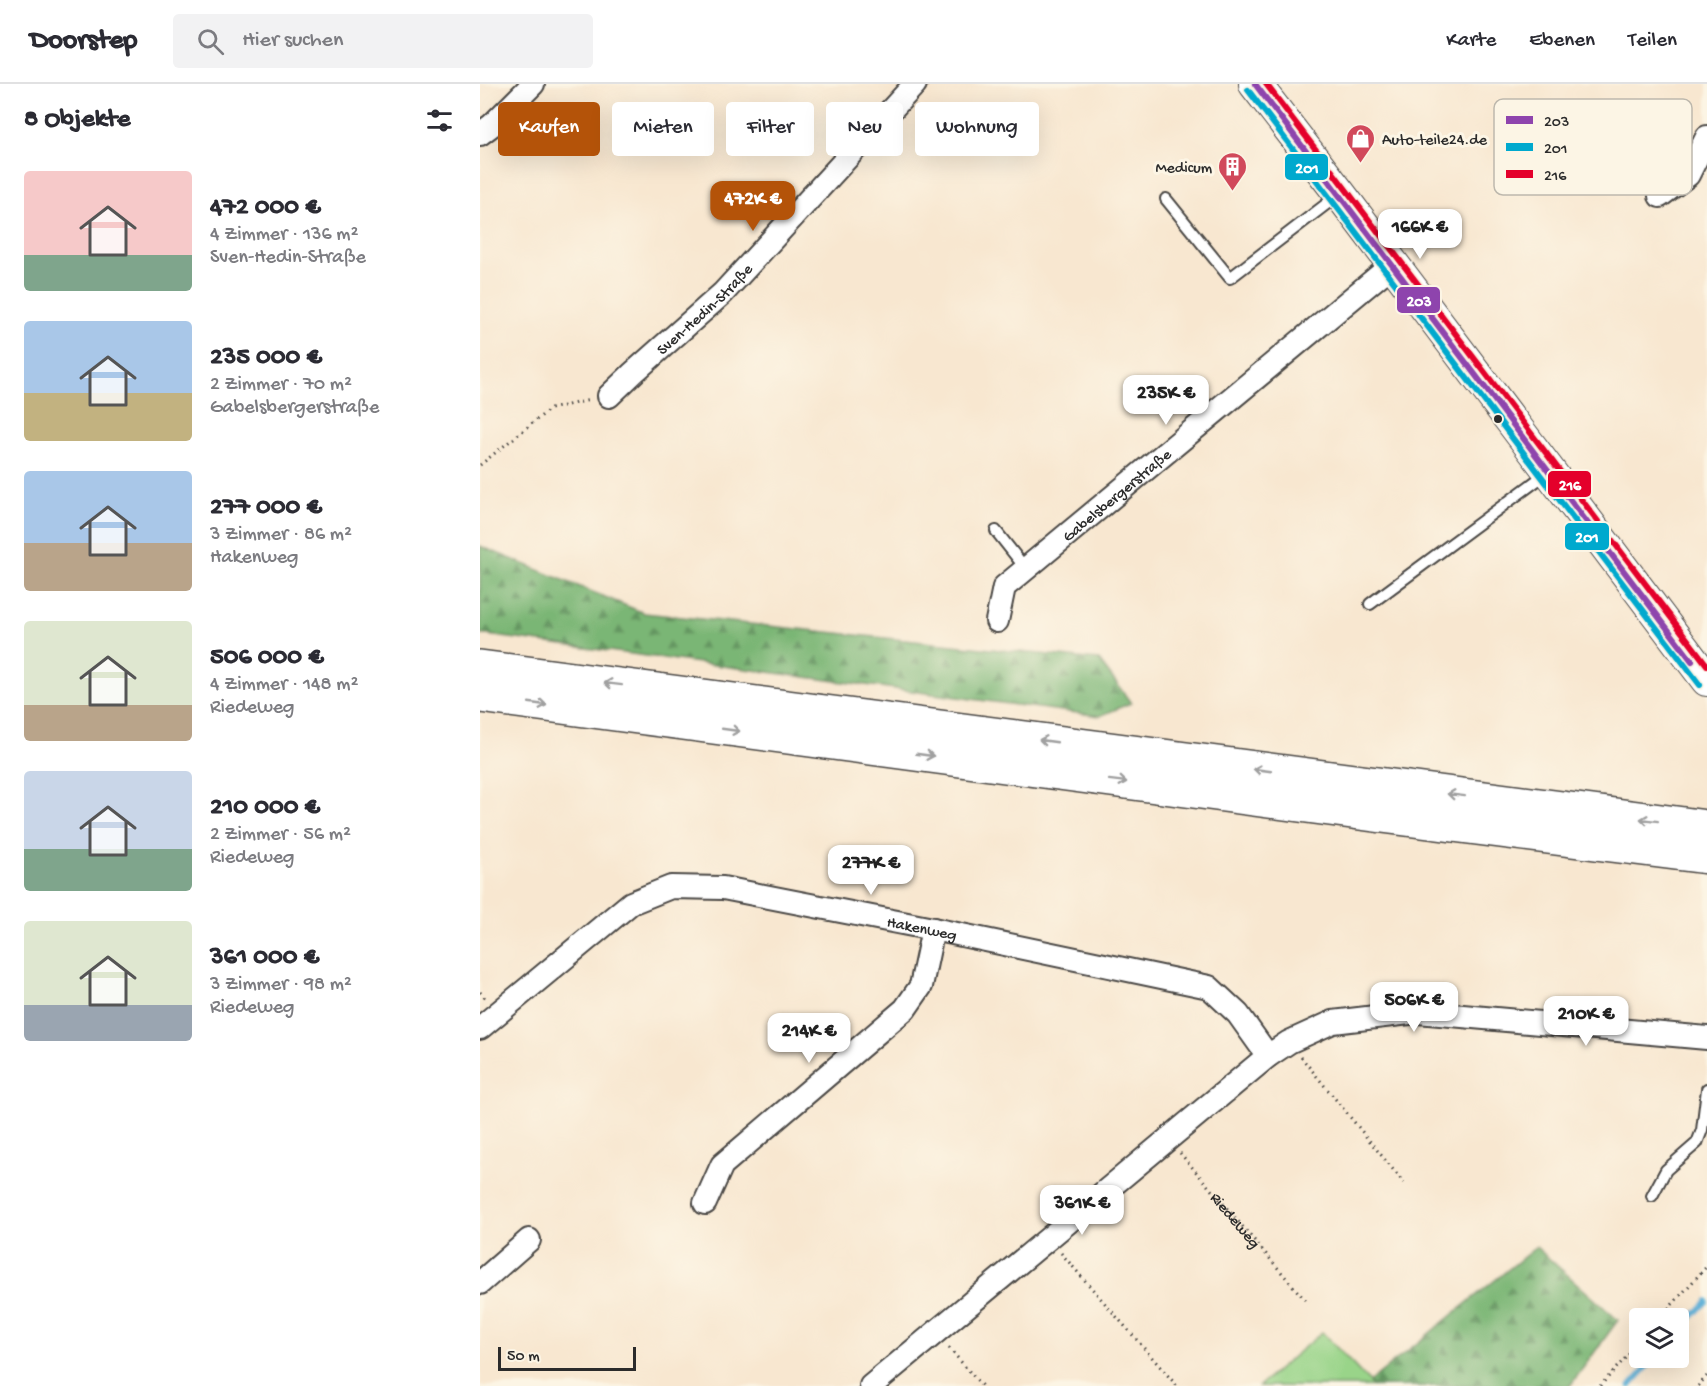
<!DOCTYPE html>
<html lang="de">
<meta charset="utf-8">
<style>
body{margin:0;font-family:"Gochi Hand",sans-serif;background:#f2f2f3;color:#2b2b33;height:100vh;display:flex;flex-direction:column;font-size:22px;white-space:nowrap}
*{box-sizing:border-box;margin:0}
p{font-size:20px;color:#7c7c81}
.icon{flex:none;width:33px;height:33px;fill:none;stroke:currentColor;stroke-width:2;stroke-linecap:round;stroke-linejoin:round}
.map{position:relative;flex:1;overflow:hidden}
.drawer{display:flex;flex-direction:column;background:#fff;width:480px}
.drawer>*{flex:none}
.banner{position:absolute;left:18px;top:18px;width:570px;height:54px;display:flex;gap:12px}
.controls{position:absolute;left:1149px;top:1224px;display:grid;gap:12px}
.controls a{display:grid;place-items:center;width:60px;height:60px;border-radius:6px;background:#fff;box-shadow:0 6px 24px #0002;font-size:30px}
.scale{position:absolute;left:18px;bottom:15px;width:138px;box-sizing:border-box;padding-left:6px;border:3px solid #2b2b2b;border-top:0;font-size:16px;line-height:21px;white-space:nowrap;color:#2b2b2b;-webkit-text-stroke:4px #fcf5e5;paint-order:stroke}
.price{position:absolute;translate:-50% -51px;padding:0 14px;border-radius:12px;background:#fff;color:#222;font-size:20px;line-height:39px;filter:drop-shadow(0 2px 3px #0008)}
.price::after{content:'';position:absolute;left:50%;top:36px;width:18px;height:14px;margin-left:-9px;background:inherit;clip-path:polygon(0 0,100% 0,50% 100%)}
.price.on{background:#b45309;color:#fff}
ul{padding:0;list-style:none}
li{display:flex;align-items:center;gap:18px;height:150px;padding:0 24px}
li span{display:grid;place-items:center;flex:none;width:168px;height:120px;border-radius:6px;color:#555}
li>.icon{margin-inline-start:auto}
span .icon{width:72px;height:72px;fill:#fffc;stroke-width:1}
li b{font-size:26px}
h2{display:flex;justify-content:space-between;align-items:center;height:72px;padding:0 24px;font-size:26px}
.tag{padding:0 21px;border-radius:6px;background:#fff;box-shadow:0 6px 24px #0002;font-size:21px;line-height:54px}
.tag.on{background:#b45309;color:#fff}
header{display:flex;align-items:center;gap:36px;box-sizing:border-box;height:84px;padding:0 30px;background:#fff;border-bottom:2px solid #e1e1e2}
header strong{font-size:28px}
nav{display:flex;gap:33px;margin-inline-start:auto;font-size:21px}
.search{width:420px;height:54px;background:#f2f2f3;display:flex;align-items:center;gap:15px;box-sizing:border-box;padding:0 21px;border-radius:6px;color:#7c7c81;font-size:22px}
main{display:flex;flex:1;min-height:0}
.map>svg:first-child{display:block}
</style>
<header>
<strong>Doorstep</strong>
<div class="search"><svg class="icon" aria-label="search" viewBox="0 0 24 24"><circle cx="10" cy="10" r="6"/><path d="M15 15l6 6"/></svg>Hier suchen</div>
<nav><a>Karte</a><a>Ebenen</a><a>Teilen</a></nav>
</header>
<main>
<section class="drawer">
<h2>8 Objekte<svg class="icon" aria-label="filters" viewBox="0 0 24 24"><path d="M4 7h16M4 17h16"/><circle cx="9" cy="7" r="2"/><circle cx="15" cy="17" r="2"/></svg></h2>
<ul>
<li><span style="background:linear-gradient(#f6c9c9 70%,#7fa58c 0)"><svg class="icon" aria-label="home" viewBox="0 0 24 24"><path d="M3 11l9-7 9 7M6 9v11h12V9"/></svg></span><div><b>472 000 €</b><p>4 Zimmer · 136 m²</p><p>Sven-Hedin-Straße</p></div></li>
<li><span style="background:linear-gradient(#a9c7e8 60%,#c2b280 0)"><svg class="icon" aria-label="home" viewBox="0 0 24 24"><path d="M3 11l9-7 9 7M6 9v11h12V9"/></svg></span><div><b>235 000 €</b><p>2 Zimmer · 70 m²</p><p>Gabelsbergerstraße</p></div></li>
<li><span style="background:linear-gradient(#a9c7e8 60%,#b9a48a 0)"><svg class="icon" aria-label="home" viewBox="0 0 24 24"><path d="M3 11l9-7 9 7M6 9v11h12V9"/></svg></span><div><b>277 000 €</b><p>3 Zimmer · 86 m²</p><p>Hakenweg</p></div></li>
<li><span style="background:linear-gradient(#dfe7d0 70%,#b9a48a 0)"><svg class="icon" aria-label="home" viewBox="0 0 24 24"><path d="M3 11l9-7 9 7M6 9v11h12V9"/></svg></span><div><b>506 000 €</b><p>4 Zimmer · 148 m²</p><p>Riedeweg</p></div></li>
<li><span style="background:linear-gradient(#c9d6e8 65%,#7fa58c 0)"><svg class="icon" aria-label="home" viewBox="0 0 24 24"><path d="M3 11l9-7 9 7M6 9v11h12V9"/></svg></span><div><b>210 000 €</b><p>2 Zimmer · 56 m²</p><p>Riedeweg</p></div></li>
<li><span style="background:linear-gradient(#dfe7d0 70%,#9aa5b1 0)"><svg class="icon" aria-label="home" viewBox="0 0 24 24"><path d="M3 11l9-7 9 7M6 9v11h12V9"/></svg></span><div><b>361 000 €</b><p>3 Zimmer · 98 m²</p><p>Riedeweg</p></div></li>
</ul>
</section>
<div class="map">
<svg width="1227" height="1302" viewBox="0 0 1227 1302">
<defs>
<pattern id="forest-firs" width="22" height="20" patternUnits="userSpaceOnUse" patternTransform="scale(1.5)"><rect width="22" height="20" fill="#7ab675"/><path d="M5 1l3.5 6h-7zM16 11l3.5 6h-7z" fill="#649460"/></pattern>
</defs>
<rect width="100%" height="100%" fill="#fcf5e5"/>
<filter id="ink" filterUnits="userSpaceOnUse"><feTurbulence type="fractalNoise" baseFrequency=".0167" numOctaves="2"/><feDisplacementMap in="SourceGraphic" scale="12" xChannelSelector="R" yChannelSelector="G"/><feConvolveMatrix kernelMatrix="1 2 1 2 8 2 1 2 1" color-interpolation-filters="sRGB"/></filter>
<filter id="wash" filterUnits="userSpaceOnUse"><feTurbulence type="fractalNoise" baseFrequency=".008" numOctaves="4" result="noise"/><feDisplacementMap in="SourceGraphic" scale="24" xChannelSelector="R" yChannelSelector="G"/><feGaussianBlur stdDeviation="1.35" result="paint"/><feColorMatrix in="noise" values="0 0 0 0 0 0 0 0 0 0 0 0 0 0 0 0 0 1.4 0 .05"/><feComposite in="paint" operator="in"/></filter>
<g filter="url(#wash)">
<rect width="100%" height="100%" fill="#f8e7d0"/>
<!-- grass -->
<path fill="#99d489" stroke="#62805a" stroke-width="1.5" d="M842,1248l51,54h-114z"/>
<!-- forest -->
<path fill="url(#forest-firs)" stroke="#527050" stroke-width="1.5" d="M0,462l164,67 455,47 32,43 -31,13 -620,-82z
M1056,1163l82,73 -48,66h-197l-4,-4z"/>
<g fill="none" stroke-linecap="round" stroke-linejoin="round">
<!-- stream -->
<path stroke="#5bafd7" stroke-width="5" d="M1198,1248l29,-31
M1150,1302l26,-28"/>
</g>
</g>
<g filter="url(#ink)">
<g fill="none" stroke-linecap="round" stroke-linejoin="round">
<defs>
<path id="lane" d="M686,115l64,79 107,-82
M516,447l30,38
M890,520l177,-131
M1172,1112l14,-26 31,-27 5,-13 5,-41"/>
<g id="street">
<path d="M0,50l12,-9 41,-41"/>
<path d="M1180,112l28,-21 19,-38"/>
<path id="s2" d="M129,312l24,-23 90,-80 192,-209"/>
<path id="s3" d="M517,537l7,-34 388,-322"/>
<path id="s4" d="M0,944l151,-125 40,-16 52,1 210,41 276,58 29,27 30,42"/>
<path d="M225,1119l17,-38 183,-156 16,-23 12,-57"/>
<path d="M0,1199l49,-43"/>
<path d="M391,1302l397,-330 21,-14 44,-20 85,-10 289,26"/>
</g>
<path id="secondary" d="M775,0l85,110 367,486"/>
<path id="highway" d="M0,583l1227,160
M0,612l902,120 325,41"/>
</defs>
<!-- lane casing -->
<use href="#lane" stroke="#4a4744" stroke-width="14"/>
<!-- street casing -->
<use href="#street" stroke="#4a4744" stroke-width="26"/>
<!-- secondary casing -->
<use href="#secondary" stroke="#4a4744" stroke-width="34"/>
<!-- highway casing -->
<use href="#highway" stroke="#4a4744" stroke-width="36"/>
<!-- path -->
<g stroke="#4a4744" stroke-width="3" stroke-dasharray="1.5 4.5" stroke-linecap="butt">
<path d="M0,381l70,-56 40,-9"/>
<path d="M0,908l5,6"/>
<path d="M821,973l103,126"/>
<path id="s1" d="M700,1069l125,147"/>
<path d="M581,1169l116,133"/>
<path d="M1180,1234l47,-52"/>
<path d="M469,1264l33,38"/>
<path d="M1120,1302l40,-44"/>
<path d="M1218,1302l9,-10"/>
</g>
<!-- lane -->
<use href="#lane" stroke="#fff" stroke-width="10"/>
<!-- street -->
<use href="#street" stroke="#fff" stroke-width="22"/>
<!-- secondary -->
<use href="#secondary" stroke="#fff" stroke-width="32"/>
<!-- highway -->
<use href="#highway" stroke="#fff" stroke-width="33"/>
<defs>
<path id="bus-1" d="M775,0l437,577"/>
<path id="bus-2" d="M768,6l452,595"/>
<path id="bus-3" d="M786,0l441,581"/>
</defs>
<!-- bus-1 casing -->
<use href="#bus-1" stroke="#fcf5e5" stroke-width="10"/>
<!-- bus-2 casing -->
<use href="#bus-2" stroke="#fcf5e5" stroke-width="10"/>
<!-- bus-3 casing -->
<use href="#bus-3" stroke="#fcf5e5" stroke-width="10"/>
<!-- bus-1 -->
<use href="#bus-1" stroke="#8e44ad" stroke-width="6"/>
<!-- bus-2 -->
<use href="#bus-2" stroke="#00a9ce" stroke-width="6"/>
<!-- bus-3 -->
<use href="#bus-3" stroke="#e4002b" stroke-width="6"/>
</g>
<!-- one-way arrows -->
<defs><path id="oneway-shaft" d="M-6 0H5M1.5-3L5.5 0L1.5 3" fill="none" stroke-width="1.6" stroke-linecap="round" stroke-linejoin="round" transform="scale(1.5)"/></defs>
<g stroke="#a0a0a0">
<use href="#oneway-shaft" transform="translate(133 600) rotate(-173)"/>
<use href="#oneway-shaft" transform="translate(58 620) rotate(8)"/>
<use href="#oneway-shaft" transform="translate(251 646) rotate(8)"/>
<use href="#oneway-shaft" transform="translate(568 657) rotate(-172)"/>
<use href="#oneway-shaft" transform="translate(445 671) rotate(8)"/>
<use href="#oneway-shaft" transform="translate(782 686) rotate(-172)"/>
<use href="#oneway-shaft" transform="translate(638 697) rotate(7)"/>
<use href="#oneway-shaft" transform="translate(976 711) rotate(-173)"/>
<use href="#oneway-shaft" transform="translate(1169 736) rotate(-173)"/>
</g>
</g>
<!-- icons -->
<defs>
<symbol id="shop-pin" viewBox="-11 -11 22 30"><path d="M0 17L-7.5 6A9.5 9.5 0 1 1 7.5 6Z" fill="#d1495b" stroke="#fcf5e5"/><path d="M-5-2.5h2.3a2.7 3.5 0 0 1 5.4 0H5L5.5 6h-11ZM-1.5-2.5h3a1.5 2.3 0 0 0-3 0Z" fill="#fff"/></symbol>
<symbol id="building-pin" viewBox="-11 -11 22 30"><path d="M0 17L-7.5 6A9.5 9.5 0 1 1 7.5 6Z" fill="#d1495b" stroke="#fcf5e5"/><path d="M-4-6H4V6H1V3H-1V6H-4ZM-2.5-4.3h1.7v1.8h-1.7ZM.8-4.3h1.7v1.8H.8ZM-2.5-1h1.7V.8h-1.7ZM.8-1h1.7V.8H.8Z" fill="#fff"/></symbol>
</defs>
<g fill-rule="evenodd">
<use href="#shop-pin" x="864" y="38" width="33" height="45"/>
<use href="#building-pin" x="736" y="66" width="33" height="45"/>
</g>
<!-- markers -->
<circle fill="#2b2b2b" stroke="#fcf5e5" stroke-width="2" cx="1018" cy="335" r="5"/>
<g text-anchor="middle" stroke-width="6" stroke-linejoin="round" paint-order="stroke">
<!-- poi labels -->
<g font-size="16" fill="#2b2b2b" stroke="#fcf5e5" text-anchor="start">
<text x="902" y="60">Auto-teile24.de</text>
<text x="732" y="88" text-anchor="end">Medicum</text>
</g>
<!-- street labels -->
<g font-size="16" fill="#2b2b2b" stroke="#fcf5e5">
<text dy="6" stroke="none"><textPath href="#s2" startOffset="129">Sven-Hedin-Straße</textPath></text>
<text dy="6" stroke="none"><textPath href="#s3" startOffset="180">Gabelsbergerstraße</textPath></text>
<text dy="6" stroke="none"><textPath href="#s4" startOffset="494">Hakenweg</textPath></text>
<text dy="6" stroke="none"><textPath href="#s1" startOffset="87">Riedeweg</textPath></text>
</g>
</g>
<!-- legend -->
<rect x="1014" y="15" width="198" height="96" rx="9" fill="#fcf5e5" stroke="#bdb8ad" stroke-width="1.5"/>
<rect x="1026" y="32" width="27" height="8" fill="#8e44ad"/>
<rect x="1026" y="59" width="27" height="8" fill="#00a9ce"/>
<rect x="1026" y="86" width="27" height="8" fill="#e4002b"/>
<g font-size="16" fill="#2b2b2b">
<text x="1064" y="42">203</text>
<text x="1064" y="69">201</text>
<text x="1064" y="96">216</text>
</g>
<g stroke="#fcf5e5" stroke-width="2">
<rect x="804" y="69" width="45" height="28" rx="6" fill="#00a9ce"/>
<rect x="916" y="202" width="45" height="28" rx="6" fill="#8e44ad"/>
<rect x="1067" y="386" width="45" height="28" rx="6" fill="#e4002b"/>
<rect x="1084" y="438" width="46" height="29" rx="6" fill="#00a9ce"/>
</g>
<g font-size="16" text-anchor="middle" font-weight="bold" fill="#fff">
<text x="827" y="89">201</text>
<text x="939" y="222">203</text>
<text x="1090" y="406">216</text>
<text x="1107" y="458">201</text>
</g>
</svg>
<div class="controls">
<a><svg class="icon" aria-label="layers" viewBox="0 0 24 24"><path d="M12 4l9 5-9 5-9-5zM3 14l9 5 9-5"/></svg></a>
</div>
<div class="scale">50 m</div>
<b class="price on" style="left:273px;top:148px">472K €</b>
<b class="price" style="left:940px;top:176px">166K €</b>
<b class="price" style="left:686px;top:342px">235K €</b>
<b class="price" style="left:391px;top:812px">277K €</b>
<b class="price" style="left:934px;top:949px">506K €</b>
<b class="price" style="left:1106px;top:963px">210K €</b>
<b class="price" style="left:329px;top:980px">214K €</b>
<b class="price" style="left:602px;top:1152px">361K €</b>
<div class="banner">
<a class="tag on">Kaufen</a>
<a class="tag">Mieten</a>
<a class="tag">Filter</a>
<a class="tag">Neu</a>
<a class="tag">Wohnung</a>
</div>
</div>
</main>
